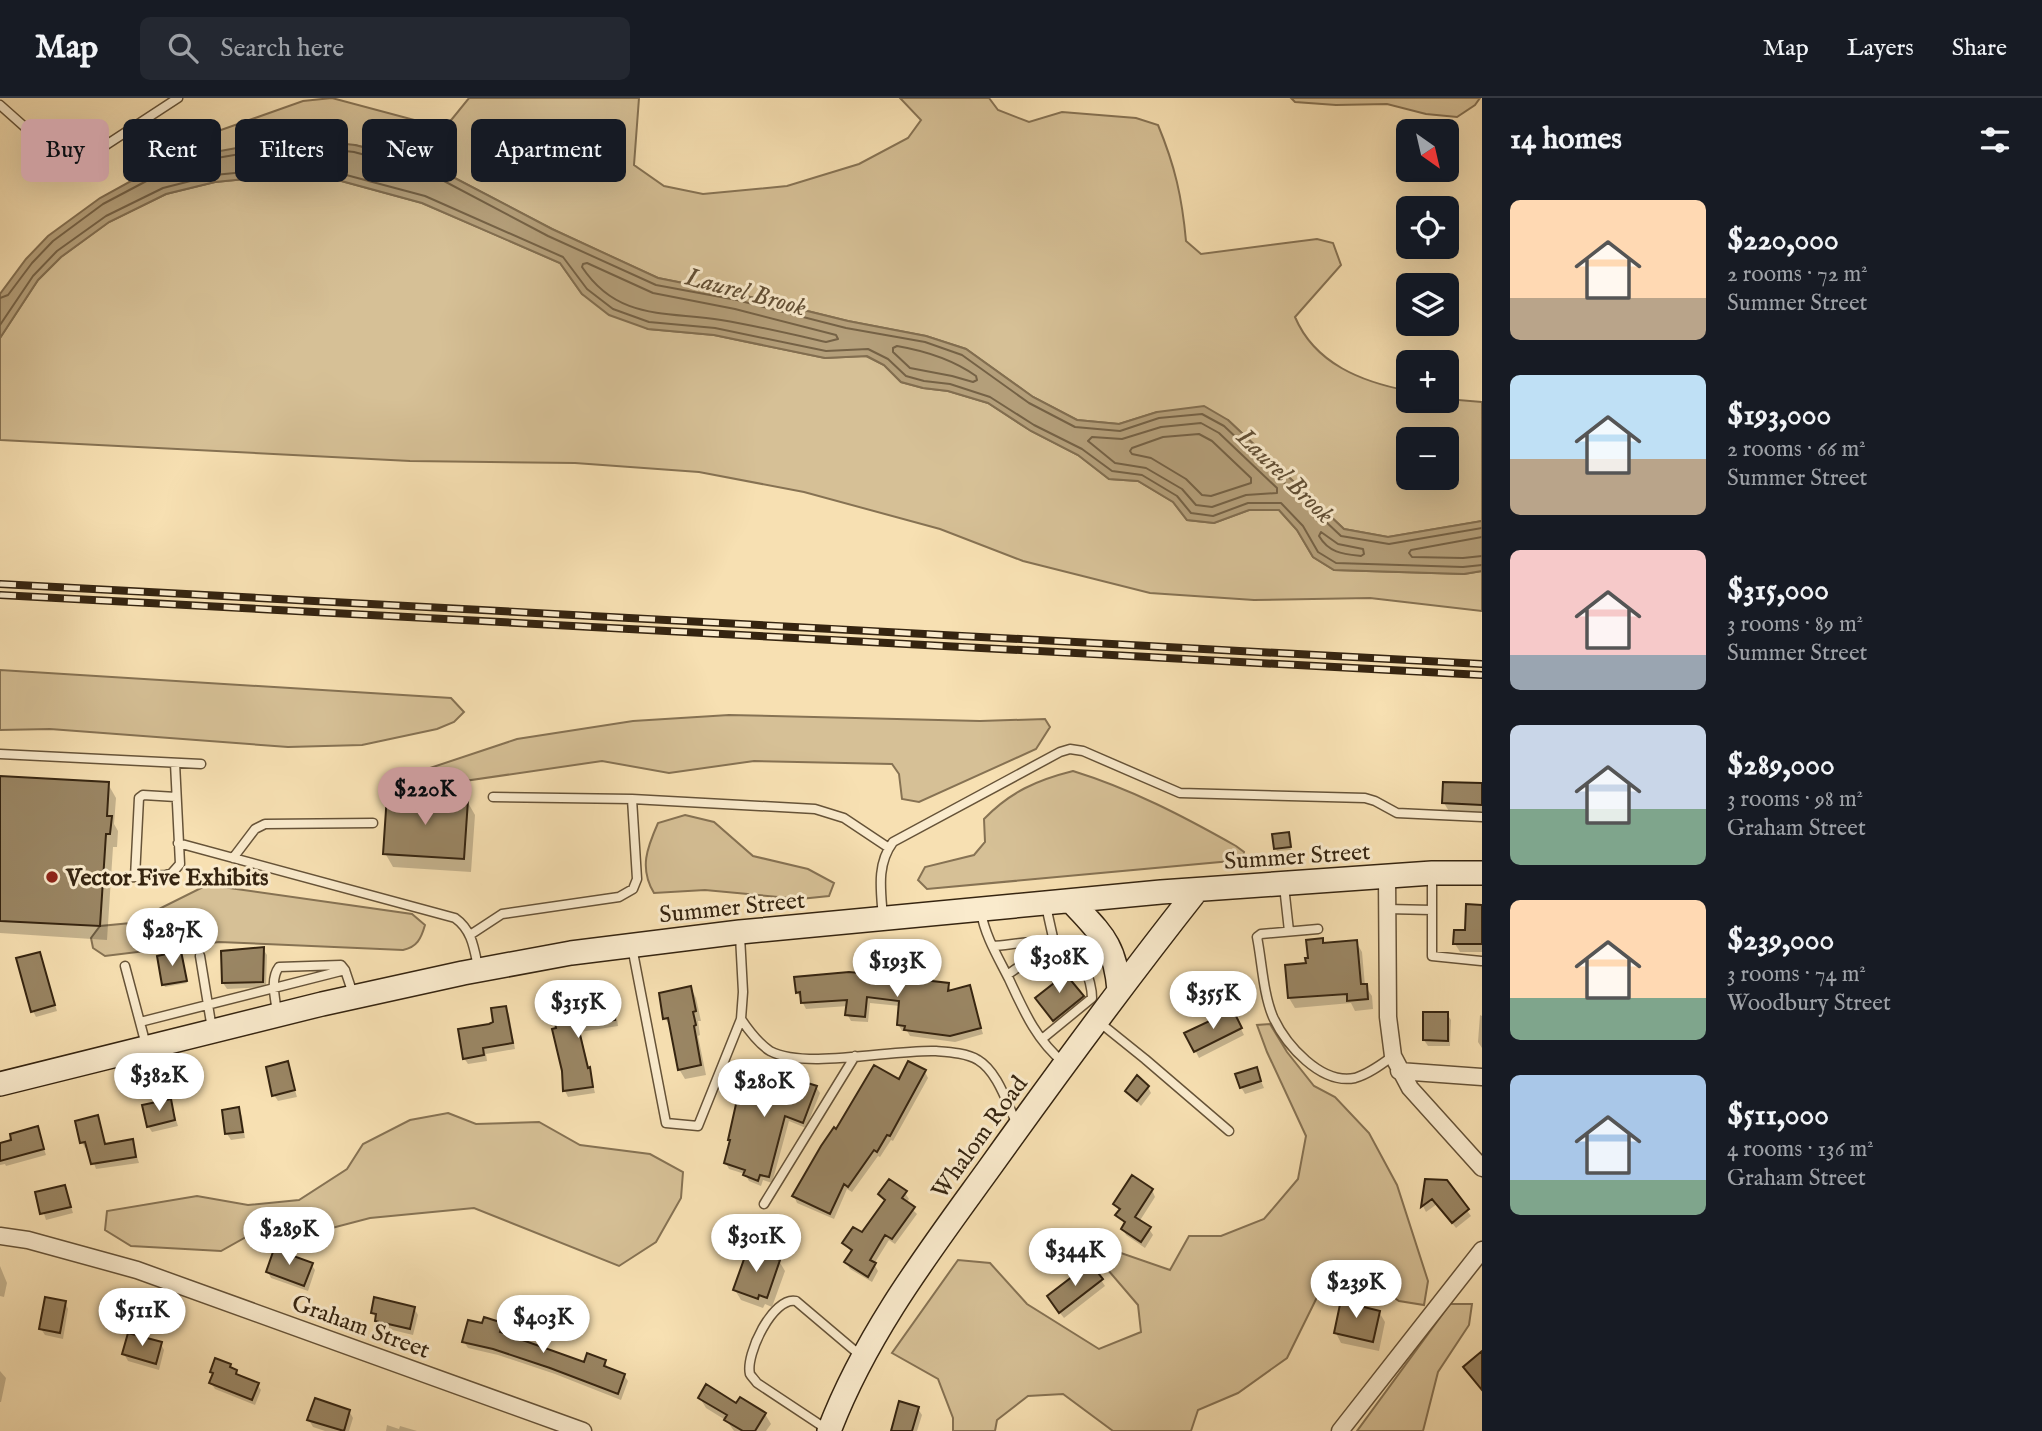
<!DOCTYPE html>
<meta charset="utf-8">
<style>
body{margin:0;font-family:"IM FELL English",serif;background:#242831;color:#f1f3f6;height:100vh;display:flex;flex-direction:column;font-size:26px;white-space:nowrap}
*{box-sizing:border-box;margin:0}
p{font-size:23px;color:#9ea1a6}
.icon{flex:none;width:38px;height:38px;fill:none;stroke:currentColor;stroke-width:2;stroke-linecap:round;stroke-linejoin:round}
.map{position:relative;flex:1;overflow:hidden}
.side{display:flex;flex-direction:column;background:#171b24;width:560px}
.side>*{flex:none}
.hud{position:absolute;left:21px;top:21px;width:665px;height:63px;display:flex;gap:14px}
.needle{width:46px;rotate:146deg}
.buttons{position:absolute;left:1396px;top:21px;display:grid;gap:14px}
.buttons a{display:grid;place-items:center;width:63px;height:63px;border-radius:10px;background:#171b24;box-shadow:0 7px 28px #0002;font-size:35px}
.price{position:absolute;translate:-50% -60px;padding:0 16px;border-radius:24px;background:#fff;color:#222;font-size:23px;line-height:46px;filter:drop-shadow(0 2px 4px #0008)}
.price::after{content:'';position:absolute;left:50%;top:42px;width:21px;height:16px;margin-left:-10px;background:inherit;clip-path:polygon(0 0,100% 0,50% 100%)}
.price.current{background:#c59692;color:#111}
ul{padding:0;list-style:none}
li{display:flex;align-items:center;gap:21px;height:175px;padding:0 28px}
li span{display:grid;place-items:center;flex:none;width:196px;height:140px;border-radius:10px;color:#555}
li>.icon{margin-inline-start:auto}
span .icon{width:84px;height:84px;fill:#fffc;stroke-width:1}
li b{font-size:30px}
h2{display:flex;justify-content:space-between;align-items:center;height:84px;padding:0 28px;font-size:30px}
.pill{padding:0 24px;border-radius:10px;background:#171b24;box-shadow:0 7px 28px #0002;font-size:24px;line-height:63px}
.pill.current{background:#c59692;color:#111}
header{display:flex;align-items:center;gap:42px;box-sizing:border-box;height:98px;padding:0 35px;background:#171b24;border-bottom:2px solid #363941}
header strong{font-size:33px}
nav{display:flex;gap:38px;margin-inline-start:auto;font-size:24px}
.search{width:490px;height:63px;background:#242831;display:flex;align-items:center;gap:18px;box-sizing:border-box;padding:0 24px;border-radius:10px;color:#9ea1a6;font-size:26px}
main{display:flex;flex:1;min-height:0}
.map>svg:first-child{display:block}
</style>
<header>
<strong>Map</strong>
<div class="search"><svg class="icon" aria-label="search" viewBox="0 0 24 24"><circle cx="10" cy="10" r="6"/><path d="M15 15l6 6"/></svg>Search here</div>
<nav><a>Map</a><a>Layers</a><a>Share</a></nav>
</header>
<main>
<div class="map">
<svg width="1482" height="1333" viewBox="0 0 1482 1333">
<rect width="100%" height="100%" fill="#f7e0b2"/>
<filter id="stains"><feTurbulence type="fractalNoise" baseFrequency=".00286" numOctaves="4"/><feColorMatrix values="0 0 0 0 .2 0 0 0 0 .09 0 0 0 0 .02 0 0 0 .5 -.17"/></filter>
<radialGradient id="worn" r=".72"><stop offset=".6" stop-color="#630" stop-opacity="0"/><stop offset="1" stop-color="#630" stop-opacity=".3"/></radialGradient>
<!-- green -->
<path fill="#d6c096" stroke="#867253" stroke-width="2" fill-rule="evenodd" d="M332,0l101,27 15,-1 21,-26h170l-5,67 30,21 39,8 84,-8 72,-22 49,-26 13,-18 -21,-22h89l9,12 31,12 33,-10 74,6 22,7c17,41 24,72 28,116l15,13 116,-15 16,4 8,22 -46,52c20,47 67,65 114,74v10h38v-2l35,3v119l-94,16 -44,-8 -116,-109 -71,-8 -38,12 -42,-4 -44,-23 -67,-48 -40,-13 -78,-15 -110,-27 -80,-16 -106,-49 -124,-65 -73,-19 -146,8 -58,17 -5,-7 1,-17 10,-11 26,-7 38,2 82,-29zM1409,341h38v39h-38z
M1291,0h189l-5,7 -18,12 -31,-3 -39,-10 -51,1 -41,-3z
M298,76l36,5 88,24 138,60 22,31 66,35 66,6 111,23 41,-2 18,9 17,17 22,6 25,3 40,12 43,28 47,24 31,24 29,2 35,21 14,18 27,3 35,-13h30l18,20 16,27 21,13 130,4 18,-3v40l-112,-13 -116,2 -104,-7 -127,-32 -83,-32 -136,-37 -105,-20 -124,-9 -165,-2 -410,-21v-102l38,-58 23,-23 48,-35 57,-28 49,-12z
M0,572l451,28 13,14 -10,10 -17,7 -75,16 -74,2 -238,-18 -50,1z
M729,617l251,6 65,-2 5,8 -14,22 -117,53 -17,-3 -3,-25 -7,-10 -138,-3 -85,12 -67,-12 -165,24 -25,1 -20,-3 -2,-4 19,-4 108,-36 116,-18z
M1073,673c58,18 110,45 163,75l8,6 -2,8 -315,29 -9,-9 7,-13 49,-12 11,-13 -1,-23c26,-27 53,-39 89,-48z
M685,717l29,7 39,34 55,13 26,14 -5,13 -29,3 -95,-9 -51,3c-15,-25 -7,-45 4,-70z
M215,788l197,28 13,11c-4,14 -8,22 -22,25l-184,-8 -114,14 -12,-8 -2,-10 9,-12 31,-3 72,-36z
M1270,926l17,28 27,34 21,11 34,36 28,52 31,96 -4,24 -25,-4 -45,-31 -26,5 -41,83 -49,35 -40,17 -7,21h-78l-50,-37 -35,2 -31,24 -2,11h-42v-13l-15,-39 -46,-26 66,-93 32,3 37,41 72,45 42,-17 -3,-27 -42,-49 25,-3 49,17 19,-34h32l43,-17 34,-40 8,-43 -39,-84 -10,-27z
M448,1015l28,11 63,-2 41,23 70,9 33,18 -2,26 -25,44 -37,24 -145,-58 -104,10 -61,16 -45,-7 -43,24 -90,-5 -26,-16 2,-19 90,-15 51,9 51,-5 48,-31 16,-25 47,-24z
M1450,1206h22l-3,21 -31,47 -15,59h-66z"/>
<!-- water -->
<path fill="#b5a07b" stroke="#826e50" stroke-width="2" d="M292,40l63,7 73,19 124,65 106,49 80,16 110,27 78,15 40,13 67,48 44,23 42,4 38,-12 47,-6 24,14 116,109 44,8 94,-16v50l-18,3 -130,-4 -21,-13 -16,-27 -18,-20h-30l-35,13 -27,-3 -14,-18 -35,-21 -29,-2 -31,-24 -47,-24 -43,-28 -40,-12 -25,-3 -22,-6 -17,-17 -17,-9 -42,2 -111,-23 -66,-6 -39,-14 -27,-21 -22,-31 -138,-60 -88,-24 -36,-5 -83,8 -49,12 -57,28 -48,35 -23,23 -38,58v-44l26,-35 22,-23 52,-38 51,-28 58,-17z"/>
<!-- shadow -->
<path fill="#0003" d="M0,680l108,6 8,14 -2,26 4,7 -1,16h-4l-6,93 -107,-7z
M1482,687v29l-32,-1 -6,-10z
M467,703l8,14 -4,57 -78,-5 -8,-14z
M1288,736l3,16 -14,1 -1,-2z
M1482,808v46h-22l-5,-8 12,-13z
M1322,842l2,5 32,-3 6,10 3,34 7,10 1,13 -18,2 -4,-8 -56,5 -6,-10z
M263,851l4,6 -1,32 -39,2 -4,-6z
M39,856l18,57 -21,6 -3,-6z
M182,858l5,27 -22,4 -1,-2z
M905,878l2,4 41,5 4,7 17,-5 14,47 -28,8 -45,-6 -3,-5h-5l-4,-7 2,-18 -30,-3 -2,19 -17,-1 -4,-7 1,-8 -42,3 -9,-17z
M1056,886l26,13 4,7 -29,22 -16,-22z
M691,890l5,10 5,23h-3l2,14 -2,1 8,39 -21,4 -6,-10 -8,-41 -6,-10z
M611,900l4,6 3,22 -38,6 15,61 -27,4 -3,-6 -6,-62z
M505,909l4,7 6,35 -29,5 1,7 -19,3 -4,-6 31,-35z
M1447,916l4,6 -1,26h-22l-4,-6z
M1480,917l2,1v32l-4,-6z
M1236,921l8,16 -45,23 -12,-24z
M287,965l10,34 -19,4 -4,-6z
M1256,971l8,19 -19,6 -4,-7z
M925,974l3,6 -35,63 -2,-1 -11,17 -2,-1 -26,36 -5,-3 -13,30 -37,-16 -3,-7 43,-65 63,-50z
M816,989l4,6 -14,35 -17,-7 -17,62 -9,-3 -2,6 -12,-5 -4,-7 -16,-5 -3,-6z
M1148,989l3,6 -10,13 -14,-15z
M170,1003l8,25 -26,6 -4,-6z
M238,1011l4,7 3,22 -14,2 -4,-6z
M97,1019l9,28 26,-4 7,22 -43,6 -8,-22 -3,1 -3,-6z
M37,1030l9,27 -40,11 -1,-2 -5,1v-21l13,-3z
M1427,1083l19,1 25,34 -15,12 -19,-24 -11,8 -3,-6z
M65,1089l8,26 -27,7 -9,-27z
M1152,1092l3,7 -16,25 10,7 4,6 -8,13 -19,-13 -3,-6 3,-4 -8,-10 2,-3 -5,-8z
M905,1095l4,6 -3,4 11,11 -22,30 -6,-4 -15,24 4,7 -6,11 -22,-13 -4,-7 6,-9 -8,-10 18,-8 24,-33 -6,-8z
M779,1163l6,10 -13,36 -7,-3 -2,4 -22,-8 -6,-10z
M311,1166l4,6 -7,21 -37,-13 -3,-6z
M0,1168l7,17 -3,14 -4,-1z
M1101,1182l4,6 -41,32 -12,-15z
M1357,1201l5,9 17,4 6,10 -6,29 -38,-8 -5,-10z
M65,1204l3,7 -5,30 -18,-4 -4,-6z
M414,1210l4,7 -5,20 -33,-8 -7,-15z
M502,1226l4,7 -2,4 81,29 20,-2 3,6 16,7 4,6 -7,19 -66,-26 -57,-19 -30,-7 -4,-6 19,-17z
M161,1246l3,6 -5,20 -31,-9 -4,-7z
M230,1268l9,11 18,7 4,6 -6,15 -40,-16 -4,-6 3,-8 -2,-3z
M0,1273l6,7 -5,24h-1z
M700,1300l65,16 6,10 -5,7h-32l-7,-10 -21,-13z
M918,1311l4,6 -5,16h-24z
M349,1313l4,7 -4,13h-24l-12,-4 -4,-7z
M387,1327l12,4 1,-3 17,5h-31z"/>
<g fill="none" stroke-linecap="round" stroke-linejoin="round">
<!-- shore -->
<path stroke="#756246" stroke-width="2" d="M587,165l66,30 82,16 101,26 2,4 -12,3c-35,-8 -69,-16 -105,-22 -55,-9 -103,1 -139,-53l1,-3z
M0,200l8,-3 24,-32 21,-22 50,-37 51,-27 57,-18 82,-14 61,7 71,19 123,65 108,49 81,15 109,28 79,14 37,13 67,48 46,24 45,4 39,-13 43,-4 22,12 117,110 48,8 93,-16
M0,227l33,-49 24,-25 49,-35 57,-28 51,-13 83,-8 38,5 90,24 138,61 24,32 26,20 36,13 66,6 111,23 42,-2 20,10 18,17 18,5 26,3 40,13 44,28 48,24 30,22 30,4 35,21 14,17 22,3 35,-13h33l22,23 15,26 18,11 127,4 19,-2
M897,248c29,5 55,13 79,30l1,4 -4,2 -21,-6 -42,-8 -17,-16v-4z
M1201,325l18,10 58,55v5l-31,2 -34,12 -16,-2 -14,-16 -36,-21 -31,-5 -27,-22 4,-4 30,2 39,-12z
M1199,336l13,7 39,37v5l-40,13 -9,-1 -16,-16 -35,-21 -19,-4 -2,-3 2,-3 31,-11z
M1321,434l17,12 25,5 1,5 -3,2c-18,-2 -32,-3 -42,-20z
M1482,439l-71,13 -2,3 3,4 51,1 19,-2"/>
</g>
<!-- building -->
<path fill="#9a8664" stroke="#352410" stroke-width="2" d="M0,678l109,6 -2,34h5l-2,18h-4l-6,92 -100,-5z
M1443,684l39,1v22l-40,-2z
M387,697l81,5 -4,59 -81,-5z
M1289,734l2,15 -17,2 -2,-15z
M1466,806l16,1v39h-29l1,-14h11z
M1323,840v5l34,-3 4,44h6l1,15 -21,2v-7l-59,4 -3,-33 21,-2 -1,-5h3l-2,-18z
M264,849l-1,35 -41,1 -1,-32z
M181,853l6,30 -25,4 -5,-29z
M40,854l15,53 -24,7 -15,-54z
M1059,868l25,30 -31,25 -18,-23 19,-15 -6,-9z
M870,872l36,4 -1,4 44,5 -1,8 22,-6 11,43 -31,8 -46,-6 1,-4 -8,-1 2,-24 -32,-4 -2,20 -20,-2 2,-15 -46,3 -1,-11 -4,1 -2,-16 55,-5 21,2z
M691,888l5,25 -3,1 3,13 -2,1 7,39 -23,5 -10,-52 -5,1 -4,-26z
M612,898l3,24 -37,6 10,42 2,-1 3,20 -30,4 -1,-20 -10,-42 4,-1 -3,-16 38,-9 -1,-4z
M506,908l7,37 -30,5 1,7 -21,4 -5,-30 31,-5 4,-2 -2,-14z
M1233,912l9,18 -48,24 -10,-19z
M1423,914h25v29l-25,-1z
M288,963l7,29 -23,6 -6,-29z
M908,963l18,9 -36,66 -3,-1 -10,17 -3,-2 -26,37 -4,-3 -14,30 -38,-18 29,-50 13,-19 2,2 38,-64 25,14z
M750,967l67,21 -14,37 -18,-7 -16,61 -9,-2 -2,6 -15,-6 2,-5 -21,-7 6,-23h-2l8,-36z
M1257,969l4,14 -21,7 -5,-14z
M1137,977l12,11 -12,15 -12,-10z
M171,1001l4,21 -28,7 -5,-22z
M239,1009l4,25 -18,2 -3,-24z
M98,1017l7,29 28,-5 3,18 -45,7 -6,-22 -5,1 -5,-22z
M38,1028l6,23 -44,12v-18l11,-3 -1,-6z
M1132,1077l21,14 -18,28 16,10 -10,15 -20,-13 4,-7 -10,-7 5,-6 -7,-5z
M889,1081l18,12 -5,7 13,9 -23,32 -7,-4 -15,25 6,3 -8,14 -24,-15 8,-12 -10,-7 11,-16 9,5 23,-32 -7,-6z
M1425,1081l22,1 22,29 -17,14 -20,-24 -11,8z
M65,1087l6,22 -31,7 -5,-22z
M748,1150l32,12 -13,38 -8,-3 -1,4 -25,-9z
M274,1151l39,14 -9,23 -38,-14z
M1090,1165l13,16 -44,34 -12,-17z
M1342,1197l16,3 -2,7 24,6 -7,31 -39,-9z
M45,1199l21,4 -6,32 -21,-4z
M374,1199l41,10 -5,22 -35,-8 1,-7 -5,-1z
M484,1219l19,6 -3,9 84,30 3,-9 19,7 -2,6 21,8 -7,20 -68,-26 -57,-19 -31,-7 6,-22 14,3z
M128,1235l34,9 -6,22 -34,-10z
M1482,1253v39l-19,-23z
M215,1260l16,6 -1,3 7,3 -1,4 23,9 -7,17 -43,-17 4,-10 -3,-1z
M706,1286l30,19 4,-6 26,16 -11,18h-12l-19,-11 3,-5 -29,-17z
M315,1300l35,12 -6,21 -37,-11z
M899,1303l20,6 -7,24h-21z"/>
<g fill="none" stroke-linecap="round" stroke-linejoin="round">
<defs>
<path id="lane" d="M0,7l63,56 11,5 104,-68
M0,656l201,10
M493,699l139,2 183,10 29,9 45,30
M178,745l277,75c17,12 19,30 23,49
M233,760l22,-29 10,-5 108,-1
M1432,778v80l49,5
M135,779l4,-79 4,-3 33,2
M121,780l45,-3 6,-2 8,-9 -5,-101
M1284,788l5,45
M1387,811l45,1
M981,814c4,24 17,45 28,67 14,30 27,61 54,83
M883,820c-2,-27 -7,-53 10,-76l167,-90 10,-3 13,2 97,42 185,5 10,3 22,12 85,4
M1318,831l-57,5 -4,3c5,25 6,56 16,80 13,28 48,68 82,61 14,-4 27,-14 38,-22
M470,837l32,-21 117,-17 14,-8 4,-10 -5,-80
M993,848c31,-2 74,-15 91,19 4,10 8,22 8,33l-50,41
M632,849l34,176 32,3 43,-107 2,-27 -3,-56
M200,858l12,73
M125,868l21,79
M1007,877l47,-33 -8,-36
M277,914c-2,-15 -7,-33 2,-45l62,-2 4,5
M741,921c8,12 17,24 29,32 36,19 123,-2 166,0 13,1 31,2 42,9 20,12 29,44 39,64
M140,924l205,-52 8,24
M1099,924l46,37 84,72
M764,1106l91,-148
M828,1332l-71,-47c-2,-3 -6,-7 -7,-9 -5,-19 23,-78 46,-73l65,55"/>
<path id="street" d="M1387,778l1,141 5,39 17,32 72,80
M1399,973l83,6
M0,1138l28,4 109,30 446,161
M1340,1333l142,-181"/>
<path id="secondary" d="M1071,803c30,33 44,42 48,89
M0,986l322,-80 141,-31 108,-20 169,-21 421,-40 271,-19h50
M829,1333c37,-97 99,-178 159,-261 68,-95 137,-189 209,-280"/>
</defs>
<!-- lane casing -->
<use href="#lane" stroke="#665338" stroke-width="11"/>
<!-- street casing -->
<use href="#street" stroke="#665338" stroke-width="19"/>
<!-- secondary casing -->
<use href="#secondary" stroke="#352410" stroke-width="26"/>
<!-- lane -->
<use href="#lane" stroke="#faebcd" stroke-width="8"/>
<!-- street -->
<use href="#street" stroke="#faebcd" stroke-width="16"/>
<!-- secondary -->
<use href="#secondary" stroke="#faebcd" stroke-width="23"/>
<defs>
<path id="rail" d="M0,486l1482,80
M0,497l1482,80"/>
</defs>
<!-- rail casing -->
<use href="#rail" stroke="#352410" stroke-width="8"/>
<!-- rail -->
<use href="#rail" stroke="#faebcd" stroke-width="5" stroke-dasharray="16" stroke-linecap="butt"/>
</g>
<!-- markers -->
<circle fill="#8f2418" stroke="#faebcd" stroke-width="2.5" cx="52" cy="779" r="7"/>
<g text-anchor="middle" stroke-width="6" stroke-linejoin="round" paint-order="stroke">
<!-- street labels -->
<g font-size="24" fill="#352410" stroke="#faebcd">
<text transform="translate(1297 758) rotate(-4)" y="8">Summer Street</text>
<text transform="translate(732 809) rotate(-6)" y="8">Summer Street</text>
<text transform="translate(979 1039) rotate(-54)" y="8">Whalom Road</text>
<text transform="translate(361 1228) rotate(20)" y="8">Graham Street</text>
</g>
<!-- poi labels -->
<g font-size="24" font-weight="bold" fill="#352410" stroke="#faebcd" text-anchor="start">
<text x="66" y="787">Vector Five Exhibits</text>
</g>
<!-- water labels -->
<g font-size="26" font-style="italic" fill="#624f35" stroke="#faebcd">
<text transform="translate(746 193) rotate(15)" y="9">Laurel Brook</text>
<text transform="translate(1286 377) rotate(44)" y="9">Laurel Brook</text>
</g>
</g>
<rect width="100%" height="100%" filter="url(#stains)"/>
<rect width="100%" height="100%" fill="url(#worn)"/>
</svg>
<div class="buttons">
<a><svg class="needle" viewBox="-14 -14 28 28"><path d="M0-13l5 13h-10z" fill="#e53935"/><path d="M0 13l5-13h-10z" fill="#9ea1a6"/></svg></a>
<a><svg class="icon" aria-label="locate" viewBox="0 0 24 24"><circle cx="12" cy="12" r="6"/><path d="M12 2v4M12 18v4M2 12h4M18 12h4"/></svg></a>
<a><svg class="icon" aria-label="layers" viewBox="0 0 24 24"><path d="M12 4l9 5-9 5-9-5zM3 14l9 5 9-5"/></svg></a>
<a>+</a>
<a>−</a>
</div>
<b class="price current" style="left:425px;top:729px">$220K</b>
<b class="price" style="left:172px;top:870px">$287K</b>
<b class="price" style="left:1059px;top:897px">$308K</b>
<b class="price" style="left:897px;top:901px">$193K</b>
<b class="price" style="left:1213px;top:933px">$355K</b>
<b class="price" style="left:578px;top:942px">$315K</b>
<b class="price" style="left:159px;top:1015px">$382K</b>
<b class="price" style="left:764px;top:1021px">$280K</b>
<b class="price" style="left:289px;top:1169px">$289K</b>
<b class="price" style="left:756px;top:1176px">$301K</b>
<b class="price" style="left:1075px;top:1190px">$344K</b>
<b class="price" style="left:1356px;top:1222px">$239K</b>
<b class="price" style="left:142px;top:1250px">$511K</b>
<b class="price" style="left:543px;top:1257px">$403K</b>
<div class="hud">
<a class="pill current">Buy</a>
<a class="pill">Rent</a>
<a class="pill">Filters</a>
<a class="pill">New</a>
<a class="pill">Apartment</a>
</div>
</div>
<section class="side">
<h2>14 homes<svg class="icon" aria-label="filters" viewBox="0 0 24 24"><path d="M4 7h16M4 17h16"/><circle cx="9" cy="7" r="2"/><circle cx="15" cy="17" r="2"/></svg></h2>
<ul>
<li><span style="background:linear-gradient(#ffd9b3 70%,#b9a48a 0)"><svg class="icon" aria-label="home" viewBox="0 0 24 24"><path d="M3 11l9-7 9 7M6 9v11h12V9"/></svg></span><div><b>$220,000</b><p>2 rooms · 72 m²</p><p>Summer Street</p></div></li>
<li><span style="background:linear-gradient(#bfe0f5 60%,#b9a48a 0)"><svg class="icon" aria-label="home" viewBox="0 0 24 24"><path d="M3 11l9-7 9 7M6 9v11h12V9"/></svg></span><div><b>$193,000</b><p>2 rooms · 66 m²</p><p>Summer Street</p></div></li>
<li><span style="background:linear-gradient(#f6c9c9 75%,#9aa5b1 0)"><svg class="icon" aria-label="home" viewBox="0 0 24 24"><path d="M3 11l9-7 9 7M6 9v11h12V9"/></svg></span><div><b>$315,000</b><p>3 rooms · 89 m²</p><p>Summer Street</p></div></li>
<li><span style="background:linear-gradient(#c9d6e8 60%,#7fa58c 0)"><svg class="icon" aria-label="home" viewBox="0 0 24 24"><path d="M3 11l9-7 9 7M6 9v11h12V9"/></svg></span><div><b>$289,000</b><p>3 rooms · 98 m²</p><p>Graham Street</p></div></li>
<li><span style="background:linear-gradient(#ffd9b3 70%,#7fa58c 0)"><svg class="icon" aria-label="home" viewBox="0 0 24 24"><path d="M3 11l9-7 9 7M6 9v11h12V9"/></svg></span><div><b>$239,000</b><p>3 rooms · 74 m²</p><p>Woodbury Street</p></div></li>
<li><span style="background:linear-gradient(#a9c7e8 75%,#7fa58c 0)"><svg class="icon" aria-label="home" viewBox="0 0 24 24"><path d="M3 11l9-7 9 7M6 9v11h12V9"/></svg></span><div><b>$511,000</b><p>4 rooms · 136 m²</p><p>Graham Street</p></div></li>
</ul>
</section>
</main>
